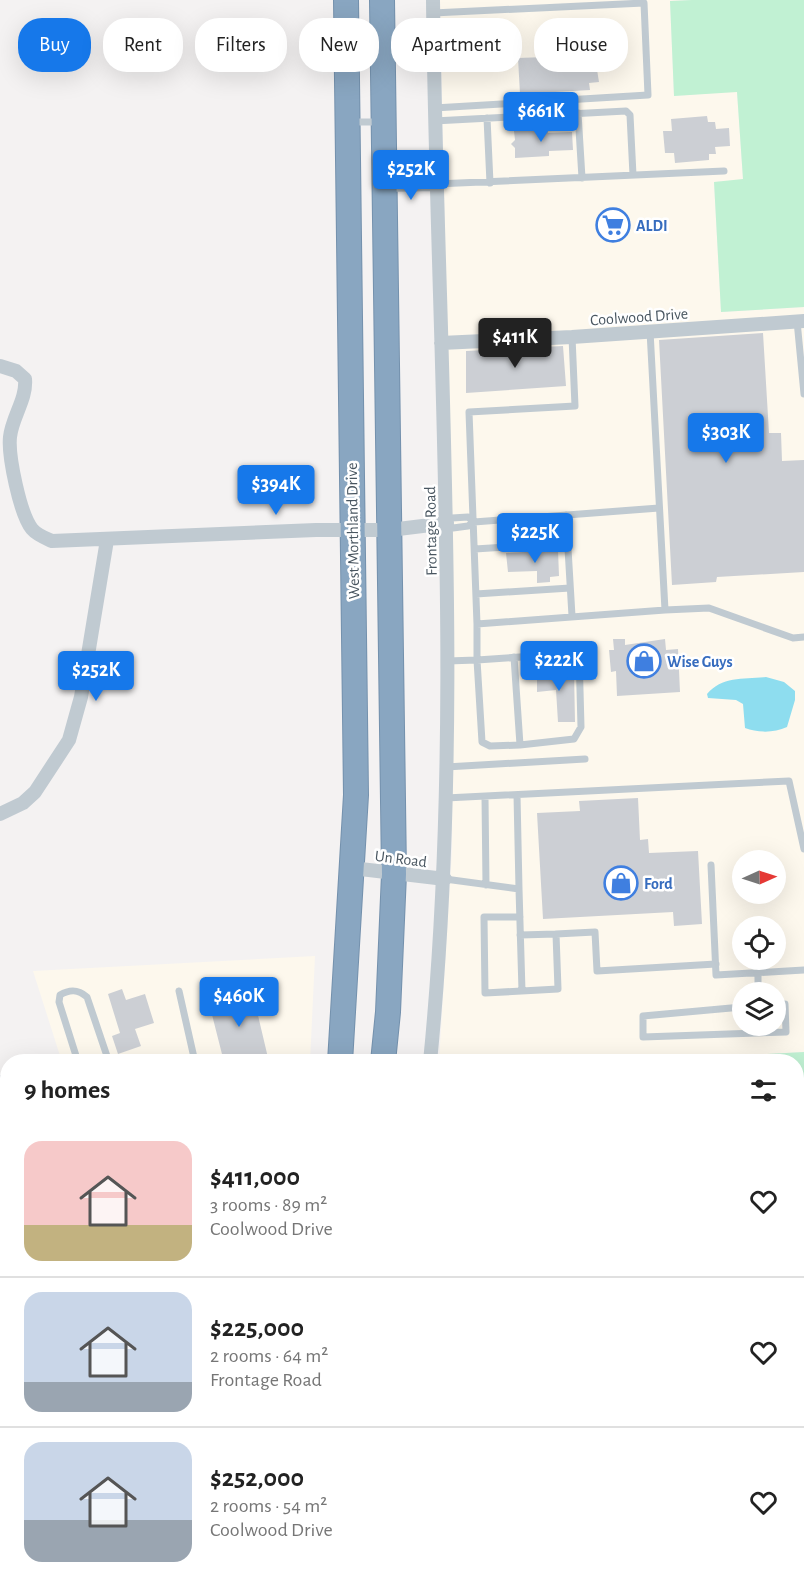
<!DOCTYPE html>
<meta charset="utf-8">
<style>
body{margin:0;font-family:"Alegreya Sans",sans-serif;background:#f6f6f6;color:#222;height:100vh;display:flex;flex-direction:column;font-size:22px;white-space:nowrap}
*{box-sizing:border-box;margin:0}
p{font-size:20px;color:#767676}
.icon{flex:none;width:33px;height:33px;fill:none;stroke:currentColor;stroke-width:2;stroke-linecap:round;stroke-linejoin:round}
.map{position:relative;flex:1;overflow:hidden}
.side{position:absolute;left:0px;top:1054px;width:804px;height:536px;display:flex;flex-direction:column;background:#fff;border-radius:24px 24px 0 0;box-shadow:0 6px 24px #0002}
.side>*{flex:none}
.guide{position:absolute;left:18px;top:18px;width:768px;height:54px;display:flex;gap:12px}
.needle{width:39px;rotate:87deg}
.tools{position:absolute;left:732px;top:850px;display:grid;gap:12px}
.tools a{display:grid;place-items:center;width:54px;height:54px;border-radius:50%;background:#fff;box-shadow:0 6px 24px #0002;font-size:30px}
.price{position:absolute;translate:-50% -51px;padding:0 14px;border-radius:6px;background:#1678ea;color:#fff;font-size:20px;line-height:39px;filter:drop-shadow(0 2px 3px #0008)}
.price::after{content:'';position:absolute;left:50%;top:36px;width:18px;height:14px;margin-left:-9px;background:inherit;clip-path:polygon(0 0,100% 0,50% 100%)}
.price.current{background:#222;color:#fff}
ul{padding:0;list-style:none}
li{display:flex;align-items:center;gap:18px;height:150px;padding:0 24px}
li+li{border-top:2px solid #e0e0e0}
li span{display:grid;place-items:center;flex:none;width:168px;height:120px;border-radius:18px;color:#555}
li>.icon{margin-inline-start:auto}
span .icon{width:72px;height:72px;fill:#fffc;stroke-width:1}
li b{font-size:26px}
h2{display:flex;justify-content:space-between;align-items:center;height:72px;padding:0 24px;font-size:26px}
.pill{padding:0 21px;border-radius:24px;background:#fff;box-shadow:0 6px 24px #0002;font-size:21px;line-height:54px}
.pill.current{background:#1678ea;color:#fff}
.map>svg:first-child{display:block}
</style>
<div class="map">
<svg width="804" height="1589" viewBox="0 0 804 1589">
<rect width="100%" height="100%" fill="#f4f2f2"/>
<!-- commercial -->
<path fill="#fdf8ed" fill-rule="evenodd" d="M440,0h252l-22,1 4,95 63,-5 6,89 -29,2 7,130 83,-5v745l-88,5 -1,5h-276l13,-212 1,-204zM742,861h34v33h-34zM742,927h34v33h-34zM742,993h34v33h-34z
M315,956l-5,106h-248l-29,-91z
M796,1279h8v233l-7,1z
M7,1378l1,204 225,1 -1,6h-232v-210z
M375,1582l199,1 -130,6h-70z"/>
<!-- green -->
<path fill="#c1f1d3" d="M692,0h112v307l-83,5 -7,-130 29,-3 -6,-87 -63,4 -4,-95z
M804,1052v227h-7l-1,-217h-81v-5z
M804,1512v77h-360l130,-7h222l1,-69z"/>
<!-- water -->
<path fill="#8eddef" d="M766,677l18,5 11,9v9l-8,27c-13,6 -29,6 -42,1l-2,-24 -7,-4 -28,-2 -1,-4c15,-18 37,-15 59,-17z
M0,1172c9,24 15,64 0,88z"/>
<!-- building -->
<path fill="#cccfd4" d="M566,48v5l28,-2 5,31 -10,1 1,7 -70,4 -2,-36 28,-1 -1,-7z
M707,116l1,6h7l1,7 13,-1 1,18 -15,1 1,7h-7v6l-34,3 -1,-10h-9l-2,-22h9l-1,-12z
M547,128l1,5 24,-1 1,18 -24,1v5l-34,2v-10l-4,-4 4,-4 -1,-9z
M763,333l6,100h12l1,28 22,-1v112l-87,5 -1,5 -44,3 -13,-245z
M563,346l3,40 -100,7v-42z
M558,550l1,26 -9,1v5l-13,1v-12l-29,1 -2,-19z
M613,639h12v6l40,-6 1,11 12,-1 2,43 -63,4 -1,-25 -5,1 -2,-22h5z
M553,668v5l21,-1 1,50h-17l-2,-32 -19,2v-23z
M638,798l2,42 8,-1 1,14 49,-2 4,73 -28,2 -1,-14 -130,7 -6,-106 43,-2 -1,-10z
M122,989l4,11 19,-6 9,29 -19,6 6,17 -23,8 -6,-18 8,-3 -12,-39z
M252,990l17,72h-45l-16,-63z"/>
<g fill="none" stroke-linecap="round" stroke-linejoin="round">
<defs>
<path id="highway" d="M382,0l12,874 -6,138 -5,50
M340,1062l16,-267 -10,-795
M269,1589l2,-7
M308,1589l1,-7"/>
</defs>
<!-- highway casing -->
<use href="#highway" stroke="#7491ad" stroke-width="26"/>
<!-- lane -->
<path stroke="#c0cad1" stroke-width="7" d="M433,13l211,-10 4,92 -214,13
M578,113l4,65
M487,118l3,65
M434,121l192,-10 4,4 3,60
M351,122h28
M436,184l288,-13
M797,321l7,73
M650,331l15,279 44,-2 84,30 11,-1
M566,515l6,101
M474,522l-6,-5 -16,1 -5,5 6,5 15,-2 6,-4 185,-14
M475,549l92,-6
M476,594l94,-6
M477,624l-8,-212 106,-6 -3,-69
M514,657l6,88 -30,1 -8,-4 -5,-82 102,-7 2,74 -7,12 -54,6
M447,661l30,-1v-36l188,-14
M446,767l139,-8
M485,797l1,88
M446,798l343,-17 15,68
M711,865l5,110 88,-5
M445,879l74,10 -2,-94
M519,889l3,102
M520,917h-36l1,76 73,-4 -2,-55 39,-2 2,39 119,-7
M520,935l36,-1
M758,972v21
M179,991l16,71
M742,1007l-99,9v21l143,-5 -1,-28h-9
M78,1062l-19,-60 1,-7c10,-6 18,-6 27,2l22,65
M796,1304h8
M0,1423l8,-2
M796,1429l8,-1
M107,1589l1,-7
M189,1589l2,-7"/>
<!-- street -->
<path stroke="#c0cad1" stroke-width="14" d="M385,185l51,-1
M441,343l131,-6 232,-16
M0,366l16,5 9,8c2,20 -13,38 -15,58 -2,19 10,77 22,92 5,6 13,9 20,12l264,-11h74l57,-7
M0,814l23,-11 12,-11 34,-52 12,-43 26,-157
M352,868l93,11
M430,1062c35,-353 7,-708 3,-1062
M0,1082l8,1
M0,1372l8,-3
M0,1558h8
M49,1582l1,7
M224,1589l1,-7
M354,1589l2,-7"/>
<!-- highway -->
<use href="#highway" stroke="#89a6c1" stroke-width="24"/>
</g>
<!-- icons -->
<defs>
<symbol id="supermarket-ring" viewBox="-11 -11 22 22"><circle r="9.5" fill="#fff" stroke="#3f7fe0" stroke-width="1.5"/><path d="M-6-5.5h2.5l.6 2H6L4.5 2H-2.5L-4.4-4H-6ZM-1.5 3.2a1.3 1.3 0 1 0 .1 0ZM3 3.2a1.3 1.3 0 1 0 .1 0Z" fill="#3f7fe0"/></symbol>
<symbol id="shop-ring" viewBox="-11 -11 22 22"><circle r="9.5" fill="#fff" stroke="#3f7fe0" stroke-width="1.5"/><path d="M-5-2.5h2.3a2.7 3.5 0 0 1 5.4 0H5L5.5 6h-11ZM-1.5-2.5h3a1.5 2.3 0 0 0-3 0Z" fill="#3f7fe0"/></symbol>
</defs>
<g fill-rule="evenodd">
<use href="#supermarket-ring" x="594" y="206" width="38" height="38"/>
<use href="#shop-ring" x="625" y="642" width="38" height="38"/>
<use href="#shop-ring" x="602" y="864" width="38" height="38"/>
</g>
<g text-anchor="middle" stroke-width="5" stroke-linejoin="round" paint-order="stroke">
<!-- shop labels -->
<g font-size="16" font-weight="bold" fill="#366cbe" stroke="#fff" text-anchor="start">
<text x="636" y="231">ALDI</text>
<text x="667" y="667">Wise Guys</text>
<text x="644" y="889">Ford</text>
</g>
<!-- street labels -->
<g font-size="16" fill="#495660" stroke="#fff">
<text transform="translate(639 316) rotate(-4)" y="6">Coolwood Drive</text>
<text transform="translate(352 531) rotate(-91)" y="6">West Morthland Drive</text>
<text transform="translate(430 531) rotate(-91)" y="6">Frontage Road</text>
<text transform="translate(401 858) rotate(7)" y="6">Un Road</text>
</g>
</g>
</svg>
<div class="tools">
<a><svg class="needle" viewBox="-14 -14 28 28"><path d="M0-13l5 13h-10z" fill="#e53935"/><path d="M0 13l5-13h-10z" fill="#767676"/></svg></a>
<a><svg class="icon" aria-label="locate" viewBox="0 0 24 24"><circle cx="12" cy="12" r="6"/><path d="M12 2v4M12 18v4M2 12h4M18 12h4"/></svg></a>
<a><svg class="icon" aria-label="layers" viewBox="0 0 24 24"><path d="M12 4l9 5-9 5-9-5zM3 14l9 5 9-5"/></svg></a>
</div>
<b class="price" style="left:541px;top:143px">$661K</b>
<b class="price" style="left:411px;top:201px">$252K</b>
<b class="price current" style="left:515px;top:369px">$411K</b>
<b class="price" style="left:726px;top:464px">$303K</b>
<b class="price" style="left:276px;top:516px">$394K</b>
<b class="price" style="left:535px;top:564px">$225K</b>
<b class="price" style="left:559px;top:692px">$222K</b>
<b class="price" style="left:96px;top:702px">$252K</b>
<b class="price" style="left:239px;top:1028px">$460K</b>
<div class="guide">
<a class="pill current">Buy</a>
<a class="pill">Rent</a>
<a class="pill">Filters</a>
<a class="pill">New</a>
<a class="pill">Apartment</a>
<a class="pill">House</a>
</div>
<section class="side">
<h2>9 homes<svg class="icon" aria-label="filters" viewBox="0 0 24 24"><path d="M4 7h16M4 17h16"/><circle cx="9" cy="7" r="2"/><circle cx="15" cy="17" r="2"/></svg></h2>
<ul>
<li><span style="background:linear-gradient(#f6c9c9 70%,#c2b280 0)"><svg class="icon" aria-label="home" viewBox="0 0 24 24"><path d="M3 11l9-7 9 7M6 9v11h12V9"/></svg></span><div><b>$411,000</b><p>3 rooms · 89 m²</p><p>Coolwood Drive</p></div><svg class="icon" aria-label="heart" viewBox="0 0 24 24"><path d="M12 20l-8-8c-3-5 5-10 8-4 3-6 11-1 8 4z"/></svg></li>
<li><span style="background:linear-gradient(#c9d6e8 75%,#9aa5b1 0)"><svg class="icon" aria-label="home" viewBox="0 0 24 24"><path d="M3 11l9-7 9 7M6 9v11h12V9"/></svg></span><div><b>$225,000</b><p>2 rooms · 64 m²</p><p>Frontage Road</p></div><svg class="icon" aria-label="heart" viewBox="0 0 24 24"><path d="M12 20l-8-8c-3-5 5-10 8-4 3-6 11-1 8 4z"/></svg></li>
<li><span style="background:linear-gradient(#c9d6e8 65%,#9aa5b1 0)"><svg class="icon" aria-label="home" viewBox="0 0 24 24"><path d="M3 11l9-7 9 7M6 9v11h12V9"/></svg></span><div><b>$252,000</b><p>2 rooms · 54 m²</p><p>Coolwood Drive</p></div><svg class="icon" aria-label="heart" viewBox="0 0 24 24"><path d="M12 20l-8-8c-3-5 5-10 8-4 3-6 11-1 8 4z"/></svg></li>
</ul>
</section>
</div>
